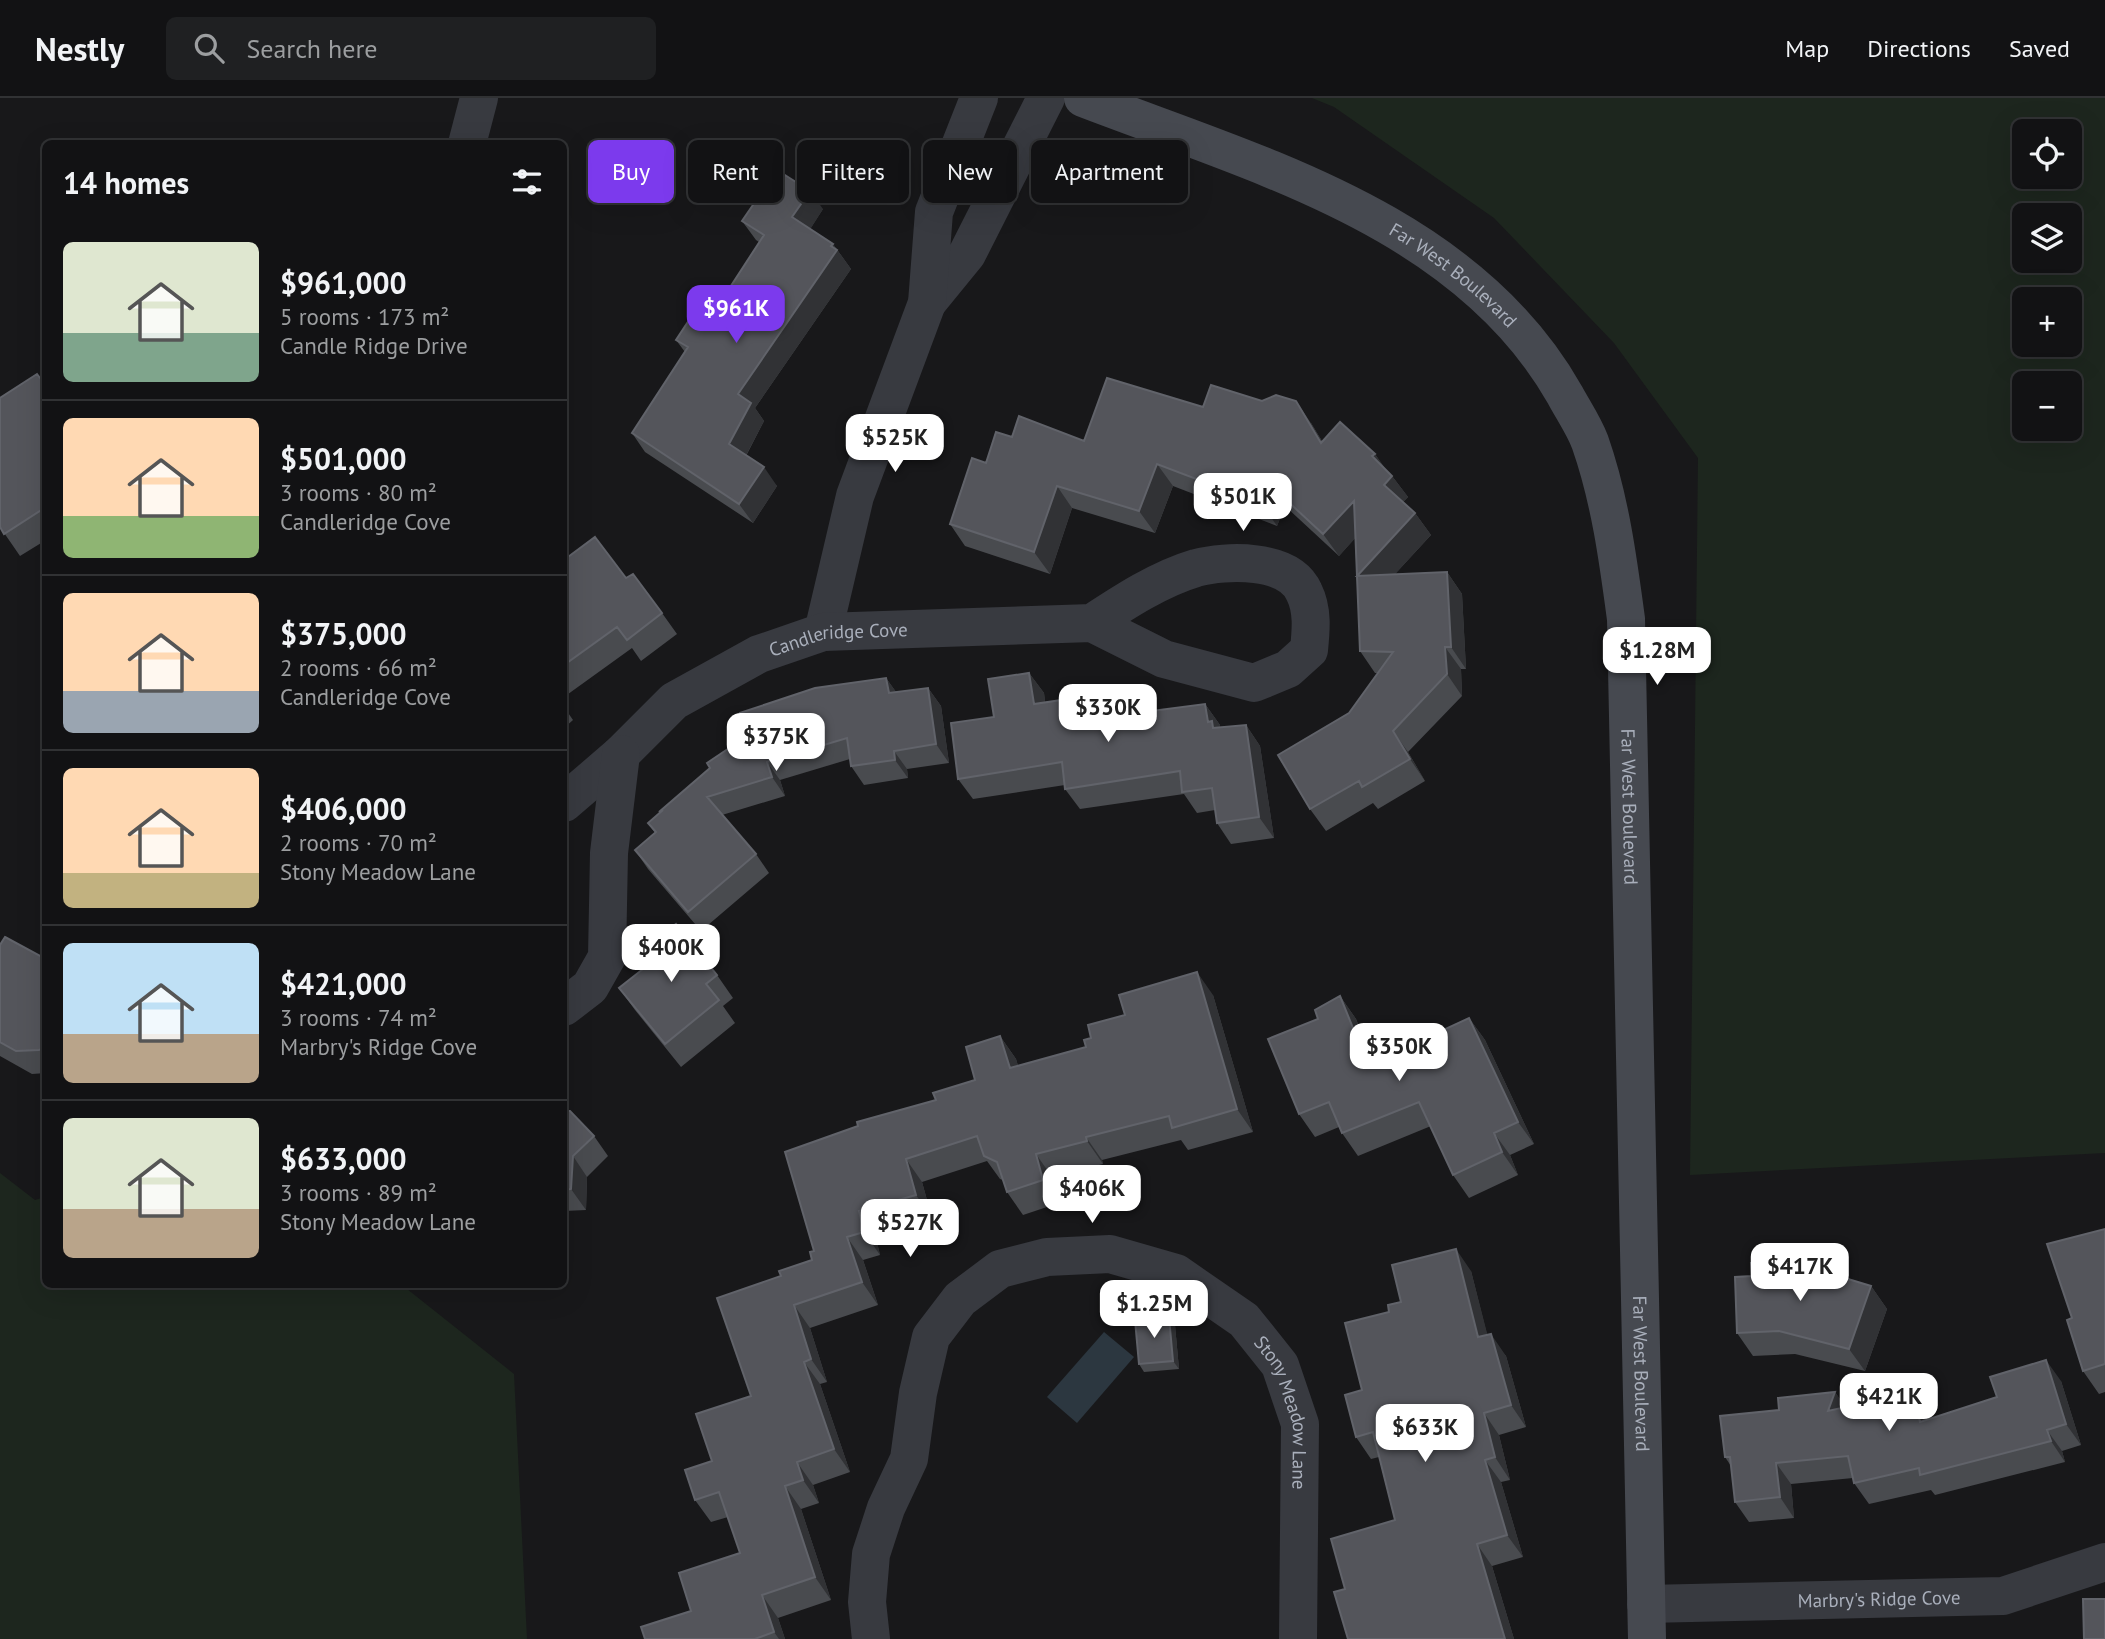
<!DOCTYPE html>
<meta charset="utf-8">
<style>
body{margin:0;font-family:"PT Sans",sans-serif;background:#1f2022;color:#f1f3f6;height:100vh;display:flex;flex-direction:column;font-size:26px;white-space:nowrap}
*{box-sizing:border-box;margin:0}
p{font-size:23px;color:#9c9ea0}
.icon{flex:none;width:38px;height:38px;fill:none;stroke:currentColor;stroke-width:2;stroke-linecap:round;stroke-linejoin:round}
.map{position:relative;flex:1;overflow:hidden}
.drawer{position:absolute;left:42px;top:42px;width:525px;height:1148px;display:flex;flex-direction:column;background:#121214;border-radius:10px;box-shadow:0 7px 28px #0002,0 0 0 2px #313234}
.drawer>*{flex:none}
.top-card{position:absolute;left:588px;top:42px;width:665px;height:63px;display:flex;gap:14px}
.fabs{position:absolute;left:2012px;top:21px;display:grid;gap:14px}
.fabs a{display:grid;place-items:center;width:70px;height:70px;border-radius:10px;background:#121214;box-shadow:0 7px 28px #0002,0 0 0 2px #313234;font-size:35px}
.price{position:absolute;translate:-50% -60px;padding:0 16px;border-radius:14px;background:#fff;color:#222;font-size:23px;line-height:46px;filter:drop-shadow(0 2px 4px #0008)}
.price::after{content:'';position:absolute;left:50%;top:42px;width:21px;height:16px;margin-left:-10px;background:inherit;clip-path:polygon(0 0,100% 0,50% 100%)}
.price.selected{background:#7c3aed;color:#fff}
ul{padding:0;list-style:none}
li{display:flex;align-items:center;gap:21px;height:175px;padding:0 21px}
li+li{border-top:2px solid #313234}
li span{display:grid;place-items:center;flex:none;width:196px;height:140px;border-radius:10px;color:#555}
li>.icon{margin-inline-start:auto}
span .icon{width:84px;height:84px;fill:#fffc;stroke-width:1}
li b{font-size:30px}
h2{display:flex;justify-content:space-between;align-items:center;height:84px;padding:0 21px;font-size:30px}
.tag{padding:0 24px;border-radius:10px;background:#121214;box-shadow:0 7px 28px #0002,0 0 0 2px #313234;font-size:24px;line-height:63px}
.tag.selected{background:#7c3aed;color:#fff}
header{display:flex;align-items:center;gap:42px;box-sizing:border-box;height:98px;padding:0 35px;background:#121214;border-bottom:2px solid #313234}
header strong{font-size:33px}
nav{display:flex;gap:38px;margin-inline-start:auto;font-size:24px}
.search{width:490px;height:63px;background:#1f2022;display:flex;align-items:center;gap:18px;box-sizing:border-box;padding:0 24px;border-radius:10px;color:#9c9ea0;font-size:26px}
.map>svg:first-child{display:block}
</style>
<header>
<strong>Nestly</strong>
<div class="search"><svg class="icon" aria-label="search" viewBox="0 0 24 24"><circle cx="10" cy="10" r="6"/><path d="M15 15l6 6"/></svg>Search here</div>
<nav><a>Map</a><a>Directions</a><a>Saved</a></nav>
</header>
<div class="map">
<svg width="2105" height="1541" viewBox="0 0 2105 1541">
<rect width="100%" height="100%" fill="#18181a"/>
<!-- green -->
<path fill="#1d261e" fill-rule="evenodd" d="M1312,0h793v1055l-415,22 8,-717 -84,-115 -120,-125 -160,-111zM2025,33h45v46h-45zM2025,117h45v46h-45zM2025,201h45v46h-45zM2025,285h45v46h-45z
M0,1075l35,27 10,-3 1,87 356,1 112,89 13,265h-527z"/>
<!-- water -->
<path fill="#2c3740" d="M1104,1234l30,25 -57,66 -30,-26z"/>
<g fill="none" stroke-linecap="round" stroke-linejoin="round">
<!-- street -->
<g stroke="#383a40" stroke-width="38">
<path d="M467,46l12,-46"/>
<path d="M927,205l40,-49 79,-156"/>
<path d="M823,534l32,-136 72,-193 7,-91 45,-114"/>
<path id="s1" d="M564,705l57,-49 53,-53 85,-47 64,-22 269,-9 72,36 90,24 34,-14 21,-19c2,-20 4,-40 -5,-58 -15,-34 -78,-32 -108,-24 -37,11 -72,34 -104,55"/>
<path d="M564,909l26,-20 17,-30 2,-104 12,-99"/>
<path id="s2" d="M1646,1506l357,-8 102,-34"/>
<path id="s3" d="M871,1541l-4,-37 4,-48 15,-46 23,-49 9,-66 13,-56 29,-38 40,-30 47,-12 63,-3 66,19 68,47 36,45 20,59 -2,215"/>
</g>
<!-- secondary -->
<path stroke="#464950" stroke-width="38" id="s4" d="M1083,0c174,67 384,123 482,297 8,15 19,31 25,47 20,57 28,117 36,177l21,1020"/>
</g>
<!-- wall -->
<path fill="#494b4f" d="M823,111l-13,20 23,15 18,25 -96,139 9,13 -18,35 31,30 -24,37 -108,-71 -13,-19 53,-81 -9,-12 28,-32 21,-13 34,-53 -3,-2 -14,-19z
M46,282v160l-26,16 -20,-29 43,-145z
M1203,309l108,16 11,18 53,13 10,15 7,7 16,21 -5,5 12,11 16,22 -36,39 52,-2 15,22 4,75h-5l1,27 -54,56 17,29 -47,28 -5,-6 -47,28 -16,-22 39,-96 29,-40h-3l-15,-22 -5,-113 -16,18 -54,-50 -8,20 -104,-40 -18,47 -83,-25 -22,66 -85,-28 -15,-22 36,-61 26,-26 72,4z
M564,462l62,18 36,35 15,21 -36,27 -9,-13 -68,49z
M1029,575l15,20 1,9 64,-9 7,11 28,8 61,-8 15,21v2l26,-2 14,21 14,92 -43,6 -14,-21 -2,-13 -18,3 -13,-19 -104,15 -15,-20v-4l-92,14 -15,-20 36,-62z
M886,580l10,14 32,-4 13,18 8,57 -42,6 1,9 -44,7 -13,-19 -1,-7 -70,21 5,16 -63,19 34,39 13,19 -68,58 -53,-62 -13,-19 20,-17 -7,-10 12,-10 -1,-1z
M564,609l9,13 -9,8z
M0,847l46,14v114l-14,1 -32,-18z
M633,860l84,17 16,23 -10,8 12,17 -54,44 -46,-57 -16,-22 22,-18z
M1213,897l40,137 -65,18 -7,-10 -79,20 1,4 -51,13 7,26 -36,12 -16,-23 -4,-12 -3,-1 -13,-18 -65,21 10,36 -57,16 5,21 -17,5 15,45 -68,23 17,54 -7,2 30,88 -37,13 6,18 -18,6 30,91 -53,18 7,21h-140l46,-28 49,-58 -12,-36 -17,5 -16,-22 17,-39 39,-65 30,-120 31,-16 2,-9 122,-151 39,-20 25,-44 16,23 2,7 68,-19 5,-9z
M1340,898l16,23 18,43 95,-44 16,22 49,104 -24,11 8,20 -49,23 -16,-23 -22,-49 -73,30 -16,-23 -3,-6 -24,10 -16,-23 19,-95z
M564,1013l30,25 14,20 -21,21 -1,33 -22,1z
M2105,1131v163l-6,2 -16,-23 -11,-53z
M1471,1173l16,64 19,21 20,71 -27,8 11,45 -9,2 22,75 -31,9 22,73h-166l-3,-50 50,-69 -16,-63 -8,2 -15,-22 6,-47 27,-78 12,-10z
M1871,1188l16,23 -22,62 -70,-17 -42,2 -16,-23z
M1175,1227l4,44 -35,3 -5,-8z
M2061,1283l20,64 -19,6 3,11 -130,33 -4,-5 -62,14 -15,-21 -1,-5 -62,6 3,34 -45,4 -14,-20 -4,-36 -6,-9 110,-65 10,15 24,-5 5,6 24,-6 6,10 13,-3 8,11z"/>
<!-- shaded-wall -->
<path fill="#313235" d="M810,93l13,18 -17,27 -14,-19z
M833,146l18,25 -96,139 9,13 -22,42 -13,-19 9,-50z
M1296,303l15,22 25,42 -15,-22z
M1375,356l15,21 -18,-19z
M1157,366l16,22 -18,47 -16,-22z
M764,369l13,19 -24,37 -14,-19z
M1392,378l16,21 -9,9 -15,-21z
M1269,386l16,22 -8,20 -15,-22z
M1057,388l15,22 -22,66 -16,-22z
M1354,403l15,22 -30,33 -16,-22z
M1415,415l16,22 -58,63 -16,-22z
M1447,474l15,22 4,75 -15,-22z
M1445,549l16,22 1,27 -15,-22z
M1029,575l15,20 4,32 -14,-21z
M886,580l13,18 -10,-3z
M928,590l13,18 8,57 -13,-19z
M1109,595l14,21 -12,-9z
M1205,606l15,21 1,9 -13,-12z
M1246,627l14,21 14,92 -15,-21z
M1393,633l15,21 17,29 -15,-22z
M894,653l13,18 1,9 -13,-18z
M767,664l13,18 5,16 -13,-19z
M1197,874l16,23 40,137 -16,-23z
M1340,898l16,23 28,69 -16,-23z
M1469,920l16,22 49,104 -16,-22z
M1000,938l16,23 10,32 -16,-23z
M1494,1035l16,22 8,20 -16,-23z
M1086,1039l16,23 1,4 -16,-23z
M1036,1056l16,23 7,26 -16,-23z
M573,1058l14,21 -1,33 -15,-21z
M906,1061l16,23 10,36 -16,-23z
M859,1113l16,23 5,21 -16,-23z
M847,1139l16,23 15,45 -16,-23z
M1456,1151l15,22 23,89 -16,-23z
M1871,1188l16,23 -22,62 -16,-22z
M794,1207l16,23 17,54 -16,-23z
M1169,1219l6,8 4,44 -6,-8z
M1491,1236l15,22 20,71 -15,-22z
M2046,1262l15,21 20,64 -15,-21z
M804,1264l16,22 30,88 -16,-23z
M1835,1294l15,21 -22,-2z
M1898,1304l14,21 -12,-10z
M1917,1311l15,21 -12,-8z
M1484,1315l15,22 11,45 -15,-23z
M2047,1332l15,21 3,11 -14,-21z
M1485,1362l16,22 22,75 -16,-22z
M797,1364l16,23 6,18 -16,-23z
M1776,1365l15,21 3,34 -14,-21z
M785,1388l16,23 30,91 -16,-23z
M1477,1446l15,22 22,73h-9z
M762,1497l16,23 7,21h-6l-5,-7z"/>
<!-- building -->
<path fill="#54555b" stroke="#61636a" stroke-width="2" d="M777,72l33,21 -18,26 41,27 -2,2 6,4 -99,144 13,9 -22,41 35,23 -25,37 -107,-71 56,-86 -12,-7 23,-35 5,3 9,-14 8,5 4,-4 39,-60 -22,-14z
M37,276l6,8 3,-2v127l-42,27 -4,-7v-129z
M1107,280l96,29 8,-22 51,16 14,-6 20,6 25,42 19,-21 35,32 -3,2 20,20 -8,9 31,28 -58,63 90,-4 4,75h-6l2,27 -54,57 17,28 -48,28 -3,-6 -49,28 -32,-54 71,-42 44,-61 -33,-1 -6,-150 -31,33 -54,-50 -7,20 -105,-40 -18,47 -82,-25 -23,66 -84,-28 22,-66 14,5 10,-31 16,5 7,-21 65,25z
M595,439l31,41 7,-4 29,39 -35,27 -10,-13 -53,38v-105z
M1029,575l5,31 75,-11 2,12 18,-2 15,9 61,-8 3,18 4,-1 1,7 33,-3 13,92 -42,6 -5,-35 -30,4 -2,-21 -115,18 -3,-27 -104,17 -7,-56 43,-6 -6,-38z
M886,580l3,15 39,-5 8,56 -42,7 1,9 -44,6 -4,-28 -80,24 5,15 -65,20 49,57 -68,58 -53,-62 21,-18 -8,-9 15,-13 -4,2 51,-44 -3,-5 40,-27 -7,-23 75,-25z
M676,826l41,51 -11,9 13,16 -54,44 -46,-56 24,-19 -10,-11z
M5,839l41,22v87l-7,4 -23,1 -16,-9v-97z
M1197,874l40,137 -65,19 -3,-12 -83,21 1,4 -51,13 7,26 -36,12 -10,-30 -13,-6 -7,-20 -71,23 10,36 -57,16 5,21 -17,5 15,45 -68,23 17,54 -7,3 30,87 -37,13 6,18 -18,6 30,91 -53,18 12,37 -19,7h-110l-4,-12 50,-16 -12,-38 61,-20 -21,-61 -24,8 -10,-30 27,-9 -16,-47 55,-18 -34,-98 64,-22 -2,-5 33,-11 -2,-8 4,-1 -29,-99 73,-26 -1,-4 79,-22 -3,-7 42,-13 -9,-33 34,-11 10,32 76,-21 -2,-7 7,-2 -3,-13 37,-10 -6,-20z
M1340,898l28,69 101,-47 49,104 -24,11 8,19 -49,23 -34,-73 -77,31 -13,-31 -30,12 -31,-75 50,-20 -3,-9z
M564,1013h6l24,25 -21,20 -2,33 -7,1z
M2105,1131v135l-22,7 -16,-51 5,-2 -25,-74z
M1456,1151l22,88 13,-3 20,71 -27,8 11,44 -10,3 22,75 -30,9 28,95h-157l-14,-47 11,-3 -14,-50 64,-19 -22,-88 -17,5 -11,-42 17,-5 -17,-67 44,-11 -1,-7 13,-3 -9,-37z
M1792,1164l79,24 -22,63 -70,-18 -42,2 -2,-56 17,-1 -1,-13z
M1169,1219l4,44 -34,3 -4,-44z
M2046,1262l20,64 -19,6 4,11 -131,34 -1,-7 -65,15 -6,-27 -72,7 4,34 -45,5 -5,-45h-5l-5,-41 59,-6 -1,-12 57,-6 -7,19 41,-9 2,7 27,-7 2,11 17,-4 3,13 77,-25 -7,-20z
M2083,1501h22v40h-21z"/>
<g text-anchor="middle" stroke-width="5" stroke-linejoin="round" paint-order="stroke">
<!-- street labels -->
<g font-size="19" fill="#a9afbb" stroke="#131315">
<text dy="7" stroke="none"><textPath href="#s4" startOffset="413">Far West Boulevard</textPath></text>
<text dy="7" stroke="none"><textPath href="#s1" startOffset="329">Candleridge Cove</textPath></text>
<text dy="7" stroke="none"><textPath href="#s4" startOffset="1001">Far West Boulevard</textPath></text>
<text dy="7" stroke="none"><textPath href="#s4" startOffset="1568">Far West Boulevard</textPath></text>
<text dy="7" stroke="none"><textPath href="#s3" startOffset="777">Stony Meadow Lane</textPath></text>
<text dy="7" stroke="none"><textPath href="#s2" startOffset="233">Marbry's Ridge Cove</textPath></text>
</g>
</g>
</svg>
<div class="fabs">
<a><svg class="icon" aria-label="locate" viewBox="0 0 24 24"><circle cx="12" cy="12" r="6"/><path d="M12 2v4M12 18v4M2 12h4M18 12h4"/></svg></a>
<a><svg class="icon" aria-label="layers" viewBox="0 0 24 24"><path d="M12 4l9 5-9 5-9-5zM3 14l9 5 9-5"/></svg></a>
<a>+</a>
<a>−</a>
</div>
<b class="price selected" style="left:736px;top:247px">$961K</b>
<b class="price" style="left:895px;top:376px">$525K</b>
<b class="price" style="left:1243px;top:435px">$501K</b>
<b class="price" style="left:1657px;top:589px">$1.28M</b>
<b class="price" style="left:1108px;top:646px">$330K</b>
<b class="price" style="left:776px;top:675px">$375K</b>
<b class="price" style="left:671px;top:886px">$400K</b>
<b class="price" style="left:1399px;top:985px">$350K</b>
<b class="price" style="left:1092px;top:1127px">$406K</b>
<b class="price" style="left:910px;top:1161px">$527K</b>
<b class="price" style="left:1800px;top:1205px">$417K</b>
<b class="price" style="left:1154px;top:1242px">$1.25M</b>
<b class="price" style="left:1889px;top:1335px">$421K</b>
<b class="price" style="left:1425px;top:1366px">$633K</b>
<div class="top-card">
<a class="tag selected">Buy</a>
<a class="tag">Rent</a>
<a class="tag">Filters</a>
<a class="tag">New</a>
<a class="tag">Apartment</a>
</div>
<section class="drawer">
<h2>14 homes<svg class="icon" aria-label="filters" viewBox="0 0 24 24"><path d="M4 7h16M4 17h16"/><circle cx="9" cy="7" r="2"/><circle cx="15" cy="17" r="2"/></svg></h2>
<ul>
<li><span style="background:linear-gradient(#dfe7d0 65%,#7fa58c 0)"><svg class="icon" aria-label="home" viewBox="0 0 24 24"><path d="M3 11l9-7 9 7M6 9v11h12V9"/></svg></span><div><b>$961,000</b><p>5 rooms · 173 m²</p><p>Candle Ridge Drive</p></div></li>
<li><span style="background:linear-gradient(#ffd9b3 70%,#8fb573 0)"><svg class="icon" aria-label="home" viewBox="0 0 24 24"><path d="M3 11l9-7 9 7M6 9v11h12V9"/></svg></span><div><b>$501,000</b><p>3 rooms · 80 m²</p><p>Candleridge Cove</p></div></li>
<li><span style="background:linear-gradient(#ffd9b3 70%,#9aa5b1 0)"><svg class="icon" aria-label="home" viewBox="0 0 24 24"><path d="M3 11l9-7 9 7M6 9v11h12V9"/></svg></span><div><b>$375,000</b><p>2 rooms · 66 m²</p><p>Candleridge Cove</p></div></li>
<li><span style="background:linear-gradient(#ffd9b3 75%,#c2b280 0)"><svg class="icon" aria-label="home" viewBox="0 0 24 24"><path d="M3 11l9-7 9 7M6 9v11h12V9"/></svg></span><div><b>$406,000</b><p>2 rooms · 70 m²</p><p>Stony Meadow Lane</p></div></li>
<li><span style="background:linear-gradient(#bfe0f5 65%,#b9a48a 0)"><svg class="icon" aria-label="home" viewBox="0 0 24 24"><path d="M3 11l9-7 9 7M6 9v11h12V9"/></svg></span><div><b>$421,000</b><p>3 rooms · 74 m²</p><p>Marbry's Ridge Cove</p></div></li>
<li><span style="background:linear-gradient(#dfe7d0 65%,#b9a48a 0)"><svg class="icon" aria-label="home" viewBox="0 0 24 24"><path d="M3 11l9-7 9 7M6 9v11h12V9"/></svg></span><div><b>$633,000</b><p>3 rooms · 89 m²</p><p>Stony Meadow Lane</p></div></li>
</ul>
</section>
</div>
